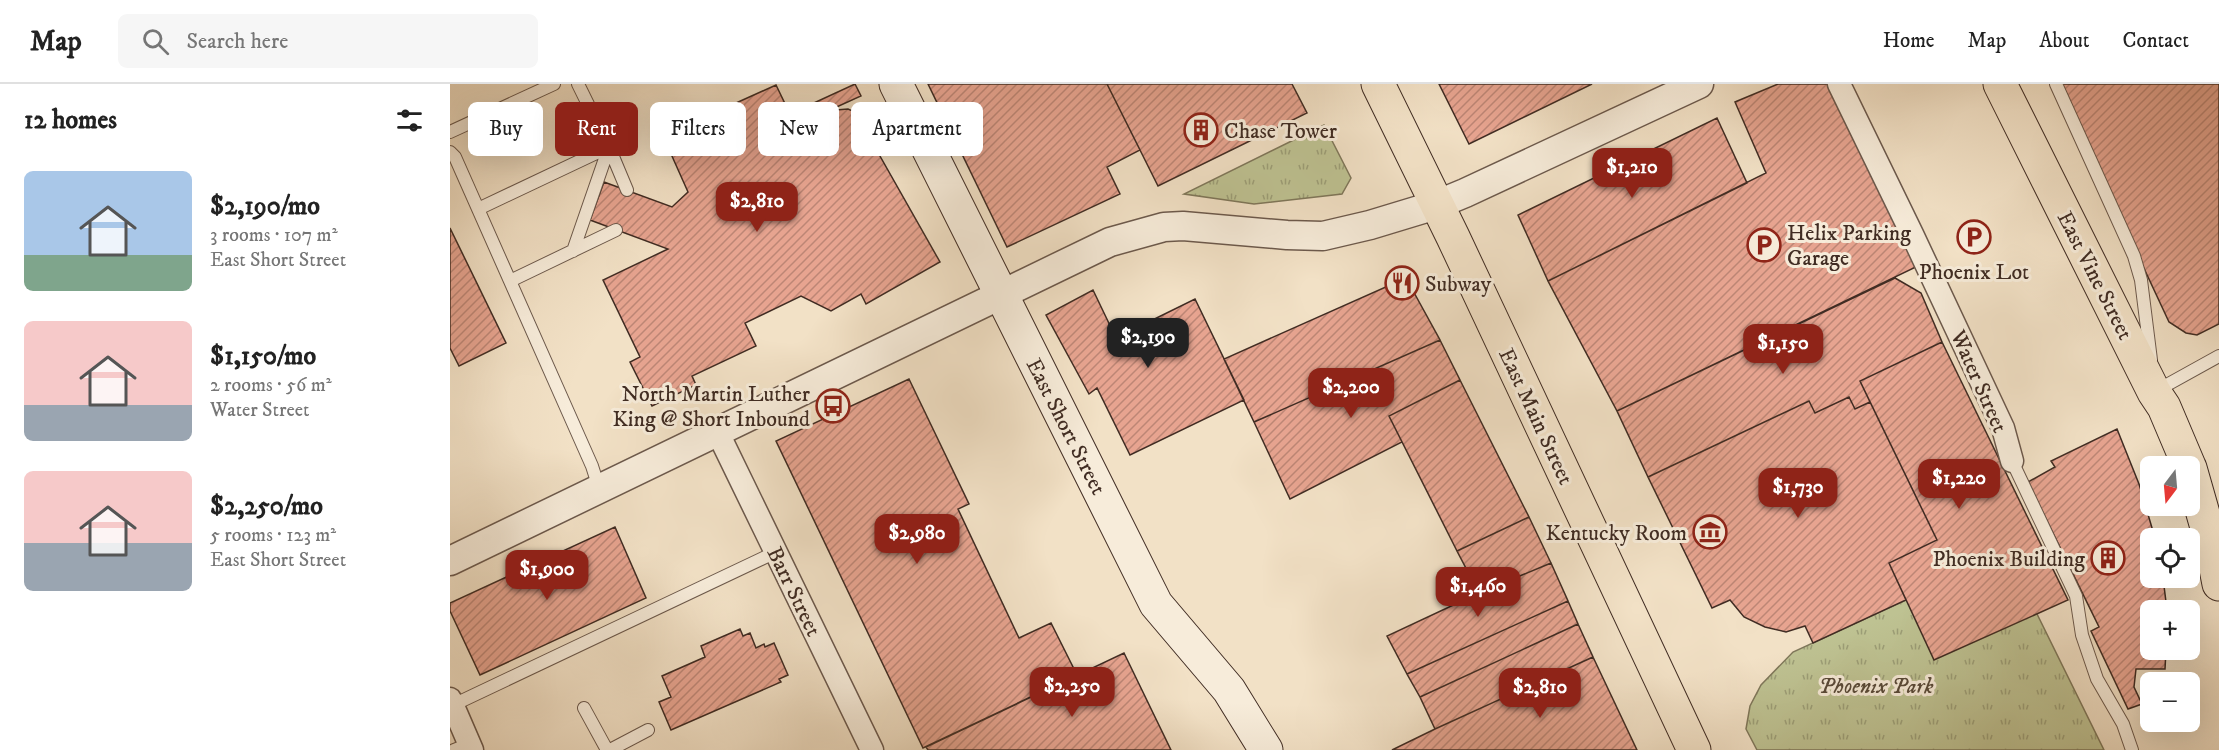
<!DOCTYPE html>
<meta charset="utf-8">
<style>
body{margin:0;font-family:"IM FELL DW Pica",serif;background:#f6f6f6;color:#222;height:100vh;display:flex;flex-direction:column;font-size:22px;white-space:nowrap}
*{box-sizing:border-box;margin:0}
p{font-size:20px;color:#767676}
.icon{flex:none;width:33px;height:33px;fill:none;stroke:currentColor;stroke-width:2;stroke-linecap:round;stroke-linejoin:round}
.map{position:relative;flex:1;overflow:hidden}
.side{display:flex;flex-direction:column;background:#fff;width:450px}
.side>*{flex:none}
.banner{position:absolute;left:18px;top:18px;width:570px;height:54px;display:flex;gap:12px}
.needle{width:39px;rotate:196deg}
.tools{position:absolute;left:1690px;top:372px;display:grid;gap:12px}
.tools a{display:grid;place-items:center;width:60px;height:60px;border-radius:9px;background:#fff;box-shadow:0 6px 24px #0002;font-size:30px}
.price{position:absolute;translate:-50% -51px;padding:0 14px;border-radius:12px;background:#8f2418;color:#fff;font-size:20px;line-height:39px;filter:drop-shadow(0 2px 3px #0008)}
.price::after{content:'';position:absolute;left:50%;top:36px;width:18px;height:14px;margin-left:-9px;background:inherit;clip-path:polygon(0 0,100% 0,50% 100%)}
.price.selected{background:#222;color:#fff}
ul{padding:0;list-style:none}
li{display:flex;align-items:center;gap:18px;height:150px;padding:0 24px}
li span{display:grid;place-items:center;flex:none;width:168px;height:120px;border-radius:9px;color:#555}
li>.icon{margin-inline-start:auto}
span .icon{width:72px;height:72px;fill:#fffc;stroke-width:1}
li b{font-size:26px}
h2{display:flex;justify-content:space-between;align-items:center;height:72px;padding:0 24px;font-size:26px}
.tag{padding:0 21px;border-radius:9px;background:#fff;box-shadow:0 6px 24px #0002;font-size:21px;line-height:54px}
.tag.selected{background:#8f2418;color:#fff}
header{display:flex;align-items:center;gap:36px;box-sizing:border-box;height:84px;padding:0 30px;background:#fff;border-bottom:2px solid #e0e0e0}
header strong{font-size:28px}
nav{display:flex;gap:33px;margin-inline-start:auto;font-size:21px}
.search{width:420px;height:54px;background:#f6f6f6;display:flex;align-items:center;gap:15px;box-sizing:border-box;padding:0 21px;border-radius:9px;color:#767676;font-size:22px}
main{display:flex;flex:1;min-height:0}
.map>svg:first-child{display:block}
</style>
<header>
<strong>Map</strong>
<div class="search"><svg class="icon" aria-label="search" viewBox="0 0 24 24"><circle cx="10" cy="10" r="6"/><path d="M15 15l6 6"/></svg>Search here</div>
<nav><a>Home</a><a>Map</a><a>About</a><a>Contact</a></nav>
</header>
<main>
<section class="side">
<h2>12 homes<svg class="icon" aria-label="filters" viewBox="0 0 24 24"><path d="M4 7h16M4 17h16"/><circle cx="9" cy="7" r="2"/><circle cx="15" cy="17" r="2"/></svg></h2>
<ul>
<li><span style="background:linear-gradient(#a9c7e8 70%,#7fa58c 0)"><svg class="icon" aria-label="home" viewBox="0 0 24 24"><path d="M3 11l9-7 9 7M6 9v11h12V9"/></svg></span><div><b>$2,190/mo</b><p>3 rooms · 107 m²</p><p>East Short Street</p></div></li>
<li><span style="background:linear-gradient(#f6c9c9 70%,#9aa5b1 0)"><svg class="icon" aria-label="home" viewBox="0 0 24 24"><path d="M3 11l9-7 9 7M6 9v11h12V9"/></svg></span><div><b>$1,150/mo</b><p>2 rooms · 56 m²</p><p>Water Street</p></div></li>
<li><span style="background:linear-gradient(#f6c9c9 60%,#9aa5b1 0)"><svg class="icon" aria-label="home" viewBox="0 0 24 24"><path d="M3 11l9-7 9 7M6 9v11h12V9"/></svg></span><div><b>$2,250/mo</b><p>5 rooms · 123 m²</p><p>East Short Street</p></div></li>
</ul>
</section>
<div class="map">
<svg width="1769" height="666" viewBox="0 0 1769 666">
<defs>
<pattern id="grass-tufts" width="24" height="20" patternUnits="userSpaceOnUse" patternTransform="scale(1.5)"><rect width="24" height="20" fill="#bec292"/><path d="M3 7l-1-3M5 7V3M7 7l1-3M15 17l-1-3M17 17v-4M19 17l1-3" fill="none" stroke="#9c9e77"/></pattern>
<pattern id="building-hatch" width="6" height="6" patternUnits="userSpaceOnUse" patternTransform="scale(1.5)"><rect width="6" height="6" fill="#e7a490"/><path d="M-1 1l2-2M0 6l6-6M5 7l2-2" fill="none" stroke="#bd8675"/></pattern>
</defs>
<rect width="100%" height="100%" fill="#f2e1c6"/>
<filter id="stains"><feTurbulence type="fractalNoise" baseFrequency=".00333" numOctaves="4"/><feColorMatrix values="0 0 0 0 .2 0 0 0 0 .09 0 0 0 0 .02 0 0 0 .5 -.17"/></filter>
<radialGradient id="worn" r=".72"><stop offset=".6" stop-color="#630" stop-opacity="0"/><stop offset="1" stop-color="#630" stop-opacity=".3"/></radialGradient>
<!-- grass -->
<path fill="url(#grass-tufts)" stroke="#7f775a" stroke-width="1.5" d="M874,41l27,53 -9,16 -88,10 -70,-10z
M1456,516l130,12 68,138h-347l-11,-21 4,-23 11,-21 32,-33z"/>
<!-- building -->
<path fill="url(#building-hatch)" stroke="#402c23" stroke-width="1.5" d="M405,0l6,12 -42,19 8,18 5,-2 -4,-9 8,-12 12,-1 7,3 85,150 -74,42 -5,-10 -30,17 -30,-15 -56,27 11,23 -64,30 4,9 -44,21 -22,-44 10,-5 -37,-77 65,-31 -78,-29 14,-38 68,25 16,-15 -25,-56 113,-51 14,29z
M478,0h179l33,66 -33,17 13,27 -113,53z
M657,0h185l15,29 -149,73z
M989,0h153l-123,60z
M1328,0h53l87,182 -301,145 -69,-130 218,-108 -31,-71z
M1608,0h161v240l-22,11 -11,-2 -17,-11z
M1267,34l30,65 -199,98 -30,-66z
M0,144l56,115 -47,23 -9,-18z
M956,194l34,62 -186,82 -30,-63z
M1445,194l26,15 21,49 -82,39 10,21 -15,7 -6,-12 -34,16 -6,-12 -161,76 -31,-66z
M643,206l23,48 79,-39 49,101 -114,55 -33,-67 -8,6 -43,-79z
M990,256l20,40 -71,36 13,26 -112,57 -36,-77z
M1492,258l126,258 -134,60 -45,-97 48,-23 -77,-159z
M459,295l60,125 -11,5 61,129 32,-15 26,52 -154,73 -147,-307z
M1010,296l69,137 -72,34 -68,-135z
M1399,313l6,12 15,-7 67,138 -48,23 17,37 -93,43 -8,-17 -19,6 -21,-5 -21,-10 -14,-17 -18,8 -64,-131 161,-76 6,12z
M1667,345l22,55 16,54h-4v40h12l4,32h-16v40h15l-1,19h-29l-2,18 8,17 -14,5 -37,-78 8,-4 -71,-145 27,-15 -4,-6z
M1079,433l22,46 -72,30 -22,-42z
M165,443l31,71 -166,77 -30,-64v-8z
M1101,479l17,38 -161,73 -20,-38 92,-43z
M1118,517l10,23 -158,73 -13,-23z
M1128,540l15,33 -158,72 -15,-32z
M290,545l3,7 7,-3 6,15 8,-4 1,3 9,-4 14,32 -9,4 2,3 -110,48 -12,-28 12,-5 -9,-21 43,-19 -4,-11z
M674,569l47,97h-243l-2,-3z
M1143,573l44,93h-245l43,-21z"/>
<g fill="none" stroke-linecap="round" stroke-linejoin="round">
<defs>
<path id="service" d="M128,0l31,63 18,43
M1606,0l78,172 7,24 10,80
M0,48l104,-48
M0,68l5,5 137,309 7,22
M28,125l131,-62
M123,167l36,-104
M60,197l106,-51
M1704,308l65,-36
M1562,377l64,135 6,39 15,44 26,45 9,26
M3,621l323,-153
M134,624l23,42
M4,666l15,-6
M160,666l38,-20"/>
<path id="minor" d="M1389,0l73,150 91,194 9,33
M267,347l155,319
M0,615l22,51"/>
<path id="tertiary" d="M0,477l660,-319 54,-15 19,-1 104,9 36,1 47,-11 66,-20 29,-12 234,-109"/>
<path id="secondary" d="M446,0l260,520 73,86 37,60"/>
<path id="primary" d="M928,0l75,153 241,513
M1550,0l154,308 10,15 25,59
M1740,384l20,70 9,46"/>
</defs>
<!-- service casing -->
<use href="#service" stroke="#6c594c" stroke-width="14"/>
<!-- minor casing -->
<use href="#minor" stroke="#6c594c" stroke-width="25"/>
<!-- tertiary casing -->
<use href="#tertiary" stroke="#6c594c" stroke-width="31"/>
<!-- secondary casing -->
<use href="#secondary" stroke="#402c23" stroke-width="35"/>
<!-- primary casing -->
<use href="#primary" stroke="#402c23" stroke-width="35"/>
<!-- service -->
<use href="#service" stroke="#f7ecda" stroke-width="12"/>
<!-- minor -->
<use href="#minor" stroke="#f7ecda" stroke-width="22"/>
<!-- tertiary -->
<use href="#tertiary" stroke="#f7ecda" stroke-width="28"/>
<!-- secondary -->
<use href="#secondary" stroke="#f7ecda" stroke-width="33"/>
<!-- primary -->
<use href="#primary" stroke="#f2e1c6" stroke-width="33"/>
</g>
<!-- icons -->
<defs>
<symbol id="building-ring" viewBox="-11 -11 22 22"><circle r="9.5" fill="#f7ecda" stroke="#8f2418" stroke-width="1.5"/><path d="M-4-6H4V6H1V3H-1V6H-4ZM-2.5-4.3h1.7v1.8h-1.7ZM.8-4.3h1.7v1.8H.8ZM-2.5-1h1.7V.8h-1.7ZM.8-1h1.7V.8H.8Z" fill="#8f2418"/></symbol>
<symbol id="parking-ring" viewBox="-11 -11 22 22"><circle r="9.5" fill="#f7ecda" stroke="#8f2418" stroke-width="1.5"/><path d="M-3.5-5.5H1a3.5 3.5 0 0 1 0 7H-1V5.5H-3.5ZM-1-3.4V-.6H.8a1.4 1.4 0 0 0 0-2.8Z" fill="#8f2418"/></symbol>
<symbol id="restaurant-ring" viewBox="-11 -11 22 22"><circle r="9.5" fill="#f7ecda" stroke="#8f2418" stroke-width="1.5"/><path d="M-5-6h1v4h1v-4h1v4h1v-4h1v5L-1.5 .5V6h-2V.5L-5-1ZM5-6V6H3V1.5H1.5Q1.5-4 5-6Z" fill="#8f2418"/></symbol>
<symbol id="bus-ring" viewBox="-11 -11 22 22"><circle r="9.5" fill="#f7ecda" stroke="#8f2418" stroke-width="1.5"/><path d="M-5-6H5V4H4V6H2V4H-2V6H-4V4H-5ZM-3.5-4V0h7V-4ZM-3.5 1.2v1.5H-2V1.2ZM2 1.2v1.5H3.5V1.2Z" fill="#8f2418"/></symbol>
<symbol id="museum-ring" viewBox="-11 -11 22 22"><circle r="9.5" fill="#f7ecda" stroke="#8f2418" stroke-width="1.5"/><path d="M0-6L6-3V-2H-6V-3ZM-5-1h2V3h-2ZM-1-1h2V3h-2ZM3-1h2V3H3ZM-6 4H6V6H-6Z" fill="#8f2418"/></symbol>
</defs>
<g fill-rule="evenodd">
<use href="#building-ring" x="732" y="27" width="38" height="38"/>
<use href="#parking-ring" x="1505" y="134" width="38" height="38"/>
<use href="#parking-ring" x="1295" y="142" width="38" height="38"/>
<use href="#restaurant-ring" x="933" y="180" width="38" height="38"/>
<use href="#bus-ring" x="364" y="303" width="38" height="38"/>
<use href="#museum-ring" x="1241" y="429" width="38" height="38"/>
<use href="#building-ring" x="1639" y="455" width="38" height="38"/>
</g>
<g text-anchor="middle" stroke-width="6" stroke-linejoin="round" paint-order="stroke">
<!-- poi labels -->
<g font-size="22" fill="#402c23" stroke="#f7ecda" text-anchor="start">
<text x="774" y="54">Chase Tower</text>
<text x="1337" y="156">Helix Parking<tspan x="1337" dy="25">Garage</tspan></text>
<text x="1524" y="195" text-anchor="middle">Phoenix Lot</text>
<text x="975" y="207">Subway</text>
<text x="360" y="317" text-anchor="end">North Martin Luther<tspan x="360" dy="25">King @ Short Inbound</tspan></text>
<text x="1237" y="456" text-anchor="end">Kentucky Room</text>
<text x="1635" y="482" text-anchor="end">Phoenix Building</text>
</g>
<!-- street labels -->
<g font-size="22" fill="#402c23" stroke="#f7ecda">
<text transform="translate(1646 191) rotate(63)" y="8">East Vine Street</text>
<text transform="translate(1530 297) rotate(66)" y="8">Water Street</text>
<text transform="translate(1087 332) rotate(65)" y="8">East Main Street</text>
<text transform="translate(617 342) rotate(63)" y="8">East Short Street</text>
<text transform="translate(345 507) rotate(64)" y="8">Barr Street</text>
</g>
<!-- park labels -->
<g font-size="22" font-style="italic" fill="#594a39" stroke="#f7ecda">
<text x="1426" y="609">Phoenix Park</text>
</g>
</g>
<rect width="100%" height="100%" filter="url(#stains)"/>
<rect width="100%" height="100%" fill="url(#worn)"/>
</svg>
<div class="tools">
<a><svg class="needle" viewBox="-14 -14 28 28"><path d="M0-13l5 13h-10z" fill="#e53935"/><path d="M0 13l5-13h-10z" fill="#767676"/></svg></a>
<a><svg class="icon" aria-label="locate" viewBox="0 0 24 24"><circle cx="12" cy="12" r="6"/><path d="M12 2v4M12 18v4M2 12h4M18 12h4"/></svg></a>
<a>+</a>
<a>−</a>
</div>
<b class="price" style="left:1182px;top:115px">$1,210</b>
<b class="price" style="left:307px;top:149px">$2,810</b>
<b class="price selected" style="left:698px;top:285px">$2,190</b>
<b class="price" style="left:1333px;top:291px">$1,150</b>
<b class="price" style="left:901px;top:335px">$2,200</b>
<b class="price" style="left:1509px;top:426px">$1,220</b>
<b class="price" style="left:1348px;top:435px">$1,730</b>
<b class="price" style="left:467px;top:481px">$2,980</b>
<b class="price" style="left:97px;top:517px">$1,900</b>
<b class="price" style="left:1028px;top:534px">$1,460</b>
<b class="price" style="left:622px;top:634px">$2,250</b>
<b class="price" style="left:1090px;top:635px">$2,810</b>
<div class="banner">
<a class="tag">Buy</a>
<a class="tag selected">Rent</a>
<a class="tag">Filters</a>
<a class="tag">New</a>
<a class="tag">Apartment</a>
</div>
</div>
</main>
